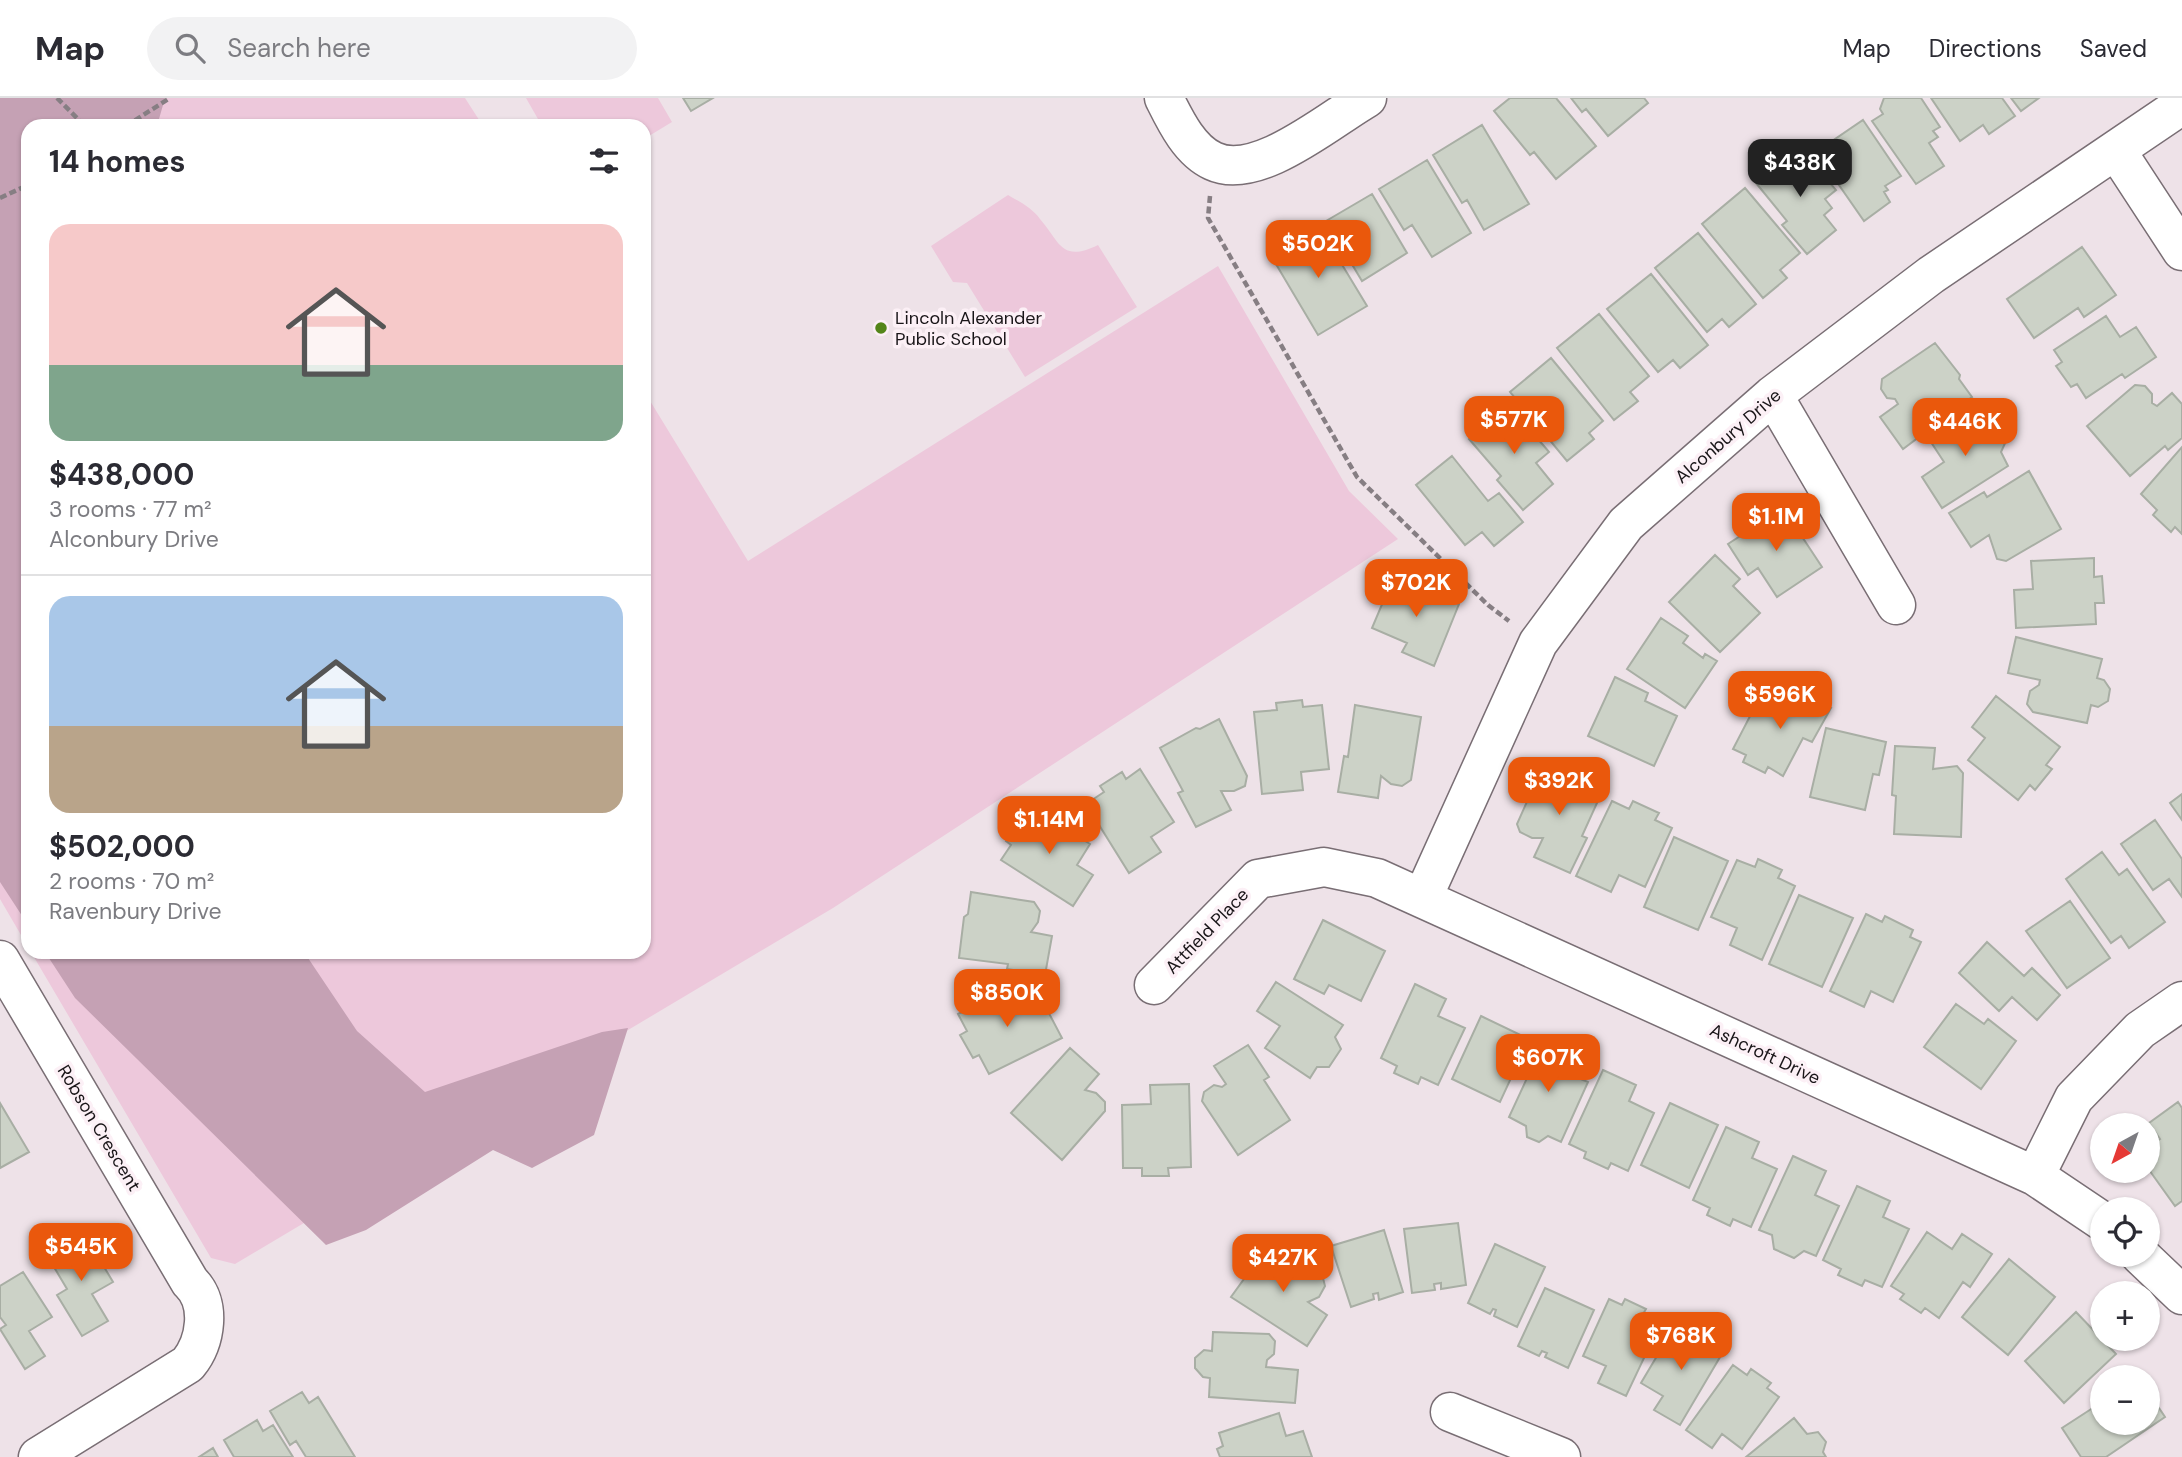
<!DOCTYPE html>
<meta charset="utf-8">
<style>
body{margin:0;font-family:"DM Sans",sans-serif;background:#f2f2f3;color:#2b2b33;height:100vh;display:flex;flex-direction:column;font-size:26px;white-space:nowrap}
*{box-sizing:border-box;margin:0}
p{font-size:23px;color:#7c7c81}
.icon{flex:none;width:38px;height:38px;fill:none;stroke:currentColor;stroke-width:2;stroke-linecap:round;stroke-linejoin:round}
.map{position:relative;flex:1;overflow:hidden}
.panel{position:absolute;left:21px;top:21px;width:630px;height:840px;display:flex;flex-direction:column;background:#fff;border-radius:21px;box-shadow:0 2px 5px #0004}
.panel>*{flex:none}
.needle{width:46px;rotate:220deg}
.controls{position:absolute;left:2090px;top:1015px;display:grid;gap:14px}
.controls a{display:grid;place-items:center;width:70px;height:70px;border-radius:50%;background:#fff;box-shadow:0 2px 5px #0004;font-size:35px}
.price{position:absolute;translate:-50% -60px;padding:0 16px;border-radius:14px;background:#ea580c;color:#fff;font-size:23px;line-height:46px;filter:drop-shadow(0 2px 4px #0008)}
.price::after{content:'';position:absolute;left:50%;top:42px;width:21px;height:16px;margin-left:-10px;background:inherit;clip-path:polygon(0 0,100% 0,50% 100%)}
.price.current{background:#222;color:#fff}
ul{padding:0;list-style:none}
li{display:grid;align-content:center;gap:14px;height:371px;padding:0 28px}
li+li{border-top:2px solid #e1e1e2}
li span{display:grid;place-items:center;height:217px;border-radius:21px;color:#555}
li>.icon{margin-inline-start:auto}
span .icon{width:126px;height:126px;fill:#fffc;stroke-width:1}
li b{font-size:30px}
h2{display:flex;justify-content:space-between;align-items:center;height:84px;padding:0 28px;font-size:30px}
header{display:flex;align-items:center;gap:42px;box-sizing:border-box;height:98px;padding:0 35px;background:#fff;border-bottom:2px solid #e1e1e2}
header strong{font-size:33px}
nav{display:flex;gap:38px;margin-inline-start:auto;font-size:24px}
.search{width:490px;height:63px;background:#f2f2f3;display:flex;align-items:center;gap:18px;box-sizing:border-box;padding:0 24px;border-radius:38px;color:#7c7c81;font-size:26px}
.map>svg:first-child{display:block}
</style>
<header>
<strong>Map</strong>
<div class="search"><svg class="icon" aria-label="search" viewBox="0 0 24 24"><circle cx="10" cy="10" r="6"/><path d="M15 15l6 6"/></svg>Search here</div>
<nav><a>Map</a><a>Directions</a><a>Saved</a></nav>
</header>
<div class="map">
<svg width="2182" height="1359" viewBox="0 0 2182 1359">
<rect width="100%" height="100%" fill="#eee2e8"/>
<!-- green -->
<path fill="#edc8db" d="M0,0h465l18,28h-455v821l-28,-48z
M526,0h132l14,24 -28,17v-13h-102z
M1008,97c12,7 24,13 32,24 20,23 21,44 58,26l39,62 -112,70 -58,-94 -14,-1 -22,-36z
M1218,168l131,225 49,48 -565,369 -598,356 -24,-6 -180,-306h613v-561l104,170z"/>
<!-- forest -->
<path fill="#c5a1b4" d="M0,0h165l-8,28h-129v799l-28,-43z
M45,854h259l53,79 68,61 177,-60 26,-4 -34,107 -62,33 -39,-18 -127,80 -40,15 -251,-247z"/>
<!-- building -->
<path fill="#ccd2c7" stroke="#a8aea4" stroke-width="2" d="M683,0h30l-22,13z
M1510,0h46l40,48 -40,33 -22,-27 -4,3 -36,-44z
M1571,0h73l4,5 -40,33 -22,-27 -4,3z
M1884,0h37l19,29 -7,4 5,6 -9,6 15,23 -28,18 -44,-63 11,-7 -3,-5z
M1931,0h71l13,18 -26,18 -6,-9 -23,16z
M2011,0h28l-18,13z
M1863,22l38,56 -16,10 3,4 -4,2 6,10 -26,19 -48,-69z
M1482,27l47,79 -45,26 -17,-30 -5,3 -29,-48z
M1799,48l37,44 -11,9 7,9 -8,7 12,15 -29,24 -25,-29 5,-4 -31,-38z
M1427,62l44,73 -39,24 -20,-32 -8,5 -25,-41z
M1745,90l55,65 -20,17 7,8 -24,20 -61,-74z
M1372,96l35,59 -45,28 -36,-60z
M1318,127l49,81 -49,29 -48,-81z
M1698,135l58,71 -27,23 -7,-8 -15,13 -52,-64z
M2082,149l34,48 -32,22 -6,-9 -44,30 -27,-39z
M1651,176l57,71 -28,23 -7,-8 -15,12 -51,-63z
M1599,216l50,62 -19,16 8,9 -24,19 -57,-72z
M2106,218l14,21 16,-10 20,30 -31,21 -3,-4 -36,24 -9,-14 -6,3 -15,-21 6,-4 -8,-12z
M1935,245l25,32 -1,4 13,18 -69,52 -23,-32 18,-13 -3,-5 -8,-1 -6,-9 1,-10z
M1551,260l52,63 -14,12 5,6 -27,22 -57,-69z
M2135,287l10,1 7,8v9l5,3 15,-13 10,11v34l-14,12 -3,-4 -35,30 -43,-50z
M1509,307l40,47 -13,11 17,21 -30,26 -26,-30 4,-4 -32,-37z
M1977,313l6,11 12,1 11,18 -5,11 7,14 -66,42 -20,-31 22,-15 -15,-23z
M2182,349v87l-7,-7 -4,5 -18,-17 4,-5 -16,-16z
M1452,358l36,45 11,-8 24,29 -29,24 -12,-14 -17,13 -49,-60z
M2029,373l32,58 -55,32 -9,-2 -8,-24 -18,12 -22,-34 35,-21 3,5z
M1783,410l39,59 -45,30 -19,-29 -10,7 -20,-31z
M1715,457l25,24 -7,7 27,27 -40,39 -51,-50z
M2094,460v19l8,-1 2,27h-9l1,21 -80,4 -2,-38 19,-1 -2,-28z
M1394,478l65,28 -25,62 -32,-14 5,-9 -35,-15z
M1661,520l27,18 -5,7 20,15 2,-4 12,7 -32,47 -58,-39z
M2016,539l86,22 -5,19 7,2 6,9 -2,12 -10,6 -7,-2 -4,18 -54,-11 -6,-8 3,-13 9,-6 1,-5 -32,-7z
M1615,579l33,16 -3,8 32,15 -23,50 -66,-30z
M1798,592l33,18 -19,34 -9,-4 -20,38 -15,-9 -3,6 -22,-11 3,-7 -13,-6 29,-56 27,14z
M1996,598l64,51 -14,18 6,4 -17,21 -5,-5 -12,15 -50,-40 17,-22 -13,-11z
M1302,602l1,7 19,-2 7,64 -28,3 2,18 -41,4 -8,-82 23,-2 -1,-7z
M1355,607l66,12 -10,63 -9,6 -11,-2 -10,-8 -3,22 -40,-6 6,-36 4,1z
M1219,621l28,57 -2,10 -11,5h-13l10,19 -35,17 -18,-34 5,-2 -23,-43 36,-20 4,1z
M1826,630l60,14 -7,33 -6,-1 -8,36 -55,-13z
M1895,648l40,2 -2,21 24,-3 6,7 -2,64 -67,-3 2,-38 -4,-1z
M1543,668l20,9 4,-2 35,19 -20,44 5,2 -17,35 -36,-16 9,-19h-11l-12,-6 -3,-8z
M1140,671l34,53 -23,15 10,15 -32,21 -43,-69 18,-12 -4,-6 22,-14 4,7z
M2182,696v26l-12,-17z
M1612,703l17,8 4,-8 26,12 -4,7 17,8 -27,59 -26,-12 -8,17 -35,-16z
M1034,711l56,35 -13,21 16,10 -20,31 -72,-46 10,-15 -5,-4 16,-25 5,3z
M2155,722l27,39v38l-13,-18 -16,11 -32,-46z
M1674,739l54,24 -30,69 -54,-23z
M2102,754l17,23 8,-6 38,53 -36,26 -8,-12 -10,7 -45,-64z
M1758,761l24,11 -4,8 17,8 -33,74 -32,-15 7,-17 -26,-11 26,-57 18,7z
M971,794l63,10 6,9 -2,11 -7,10 21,4 -7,39 -38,-6 1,-5 -49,-6 5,-41 4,-3z
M1799,797l54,23 -31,69 -53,-23z
M2070,803l40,57 -43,30 -41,-57z
M1866,816l16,8 3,-6 28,14 -3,7 11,5 -28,60 -22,-11 -7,16 -34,-16z
M1323,822l62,31 -24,50 -32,-16 -5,9 -30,-15z
M1987,844l37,34 8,-8 28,27 -23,25 -25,-23 -13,14 -40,-38z
M1276,884l67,43 -8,12 6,12 -12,18h-12l-7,11 -45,-30 15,-22 -23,-15z
M1415,886l31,15 -8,17 27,12 -27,57 -17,-8 -3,7 -24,-11 3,-7 -16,-8z
M1016,887l12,25 15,-8 19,36 -73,36 -10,-19 -6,3 -13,-23 7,-4 -9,-17z
M1956,906l28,20 4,-5 28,22 -35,48 -57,-42z
M1481,918l48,23 -29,63 -48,-23z
M1539,942l33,15 -8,17 24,10 -27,60 -13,-6 -9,6 -12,-5 -1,-11 -17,-9 19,-41 -5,-3z
M1248,947l21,32 -5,3 26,40 -52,35 -36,-54 2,-9 10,-7 8,2 4,-3 -12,-18z
M1070,950l29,26 -14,16 11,3 9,9v9l-43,49 -51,-47z
M1603,972l33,15 -7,16 25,12 -26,58 -17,-8 -3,6 -24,-11 2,-6 -17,-8z
M1189,986l2,83 -23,1 1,8h-27v-8h-19l-1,-63 29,-1 -1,-19z
M2178,1004l4,6v93l-7,5 -28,-39v-19l13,-9 -11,-16z
M0,1005l29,49 -29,16z
M1670,1005l48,22 -29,63 -48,-23z
M1726,1029l33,15 -7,16 25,11 -26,58 -18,-8 -3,7 -23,-11 3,-7 -17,-8z
M1793,1058l33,15 -11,24 24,11 -23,50 -12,-5 -10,7 -20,-9 -2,-14 -13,-5z
M1857,1088l33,15 -7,16 26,12 -27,58 -17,-7 -3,6 -24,-11 3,-6 -18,-9z
M1458,1125l8,62 -25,4v-6l-7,1 1,6 -23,3 -8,-64z
M1384,1132l19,62 -24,8 -1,-7 -5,1 1,5 -23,8 -20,-61z
M1927,1134l25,17 10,-15 30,20 -22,33 -7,-5 -24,36 -14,-10 -4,5 -21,-14 4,-5 -13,-8z
M85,1137l28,47 -21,12 16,27 -26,15 -25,-41 10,-6 -19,-32z
M1270,1145l53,35 2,8 -6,11 -11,5 19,13 -20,31 -76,-49z
M1495,1146l50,23 -28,60 -23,-11 2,-6 -3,-1 -3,5 -22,-11z
M2009,1161l46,38 -47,58 -46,-38z
M23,1174l29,45 -23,14 16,25 -20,13 -25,-40 6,-4 -6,-8v-31z
M1545,1190l49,22 -26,58 -23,-11 2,-4 -5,-2 -3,5 -21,-10z
M1609,1201l13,6 3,-6 21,10 -3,5 18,8 -35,74 -28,-13 8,-17 -23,-10z
M2076,1214l40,42 -52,49 -39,-42z
M1676,1226l47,28 -43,73 -26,-15 9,-14 -22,-13z
M1213,1234l56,2 6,7 -1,13 -7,6 -1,7 32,3 -3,33 -86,-6 1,-19 -7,-1 -8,-9v-10l9,-8 8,1z
M1733,1267l14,10 4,-6 20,14 -4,5 12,9 -37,52 -20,-15 -10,14 -26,-18z
M2133,1270l6,9h-20z
M2147,1292l18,27 -59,40h-25l-19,-29 40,-26v21h45z
M302,1294l7,11 9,-6 37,60h-49l-10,-16 -6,4 -20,-34z
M1279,1315l7,23 17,-5 9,26h-92l-3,-8 6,-3 -4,-13z
M1794,1320l13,16 11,-2 8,10 -3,10 3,5h-80z
M257,1322l6,11 10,-6 20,32h-59l-10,-17z
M213,1350l5,9h-19z"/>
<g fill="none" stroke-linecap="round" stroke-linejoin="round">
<defs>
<path id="street" d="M1164,0c11,22 25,52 49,63 44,21 116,-41 154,-63
M2116,52l66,101
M1773,297l123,210
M1423,799l115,-254 88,-119 147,-129 158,-120 251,-170
M0,862l190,322c22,21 16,60 -2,82l-150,93
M1154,887l104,-106 66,-12 53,11 658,298 67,45
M2035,1078l39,-78 66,-68 42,-29
M2140,1157l42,40
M1450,1314l111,45"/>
</defs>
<!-- street casing -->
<use href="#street" stroke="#796e74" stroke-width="41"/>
<!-- path -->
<path stroke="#867e83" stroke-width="4.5" stroke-dasharray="7 3.5" stroke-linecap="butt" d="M57,0l28,28
M126,28l44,-28
M1210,98l-2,22 149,259 131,128 21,16
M0,100l28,-13"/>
<!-- street -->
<use href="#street" stroke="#fff" stroke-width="38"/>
</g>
<!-- markers -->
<circle fill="#538519" stroke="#fcf0f6" stroke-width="2.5" cx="881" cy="230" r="7"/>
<g text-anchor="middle" stroke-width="7" stroke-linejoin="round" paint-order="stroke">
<!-- poi labels -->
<g font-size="18" fill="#191518" stroke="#fcf0f6" text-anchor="start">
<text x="895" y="226">Lincoln Alexander<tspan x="895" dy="21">Public School</tspan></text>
</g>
<!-- street labels -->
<g font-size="18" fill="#191518" stroke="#fcf0f6">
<text transform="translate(1728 338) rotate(-41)" y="6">Alconbury Drive</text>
<text transform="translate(1207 833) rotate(-46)" y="6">Attfield Place</text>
<text transform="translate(1765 956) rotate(25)" y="6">Ashcroft Drive</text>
<text transform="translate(99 1030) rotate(59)" y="6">Robson Crescent</text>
</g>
</g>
</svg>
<div class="controls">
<a><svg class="needle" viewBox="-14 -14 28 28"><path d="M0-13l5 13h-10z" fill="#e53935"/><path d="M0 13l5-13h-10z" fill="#7c7c81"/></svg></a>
<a><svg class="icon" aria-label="locate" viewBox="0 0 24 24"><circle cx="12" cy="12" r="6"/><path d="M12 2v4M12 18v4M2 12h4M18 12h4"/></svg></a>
<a>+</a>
<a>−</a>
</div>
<b class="price current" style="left:1800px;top:101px">$438K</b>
<b class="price" style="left:1318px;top:182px">$502K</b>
<b class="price" style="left:1514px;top:358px">$577K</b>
<b class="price" style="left:1965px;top:360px">$446K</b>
<b class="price" style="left:1776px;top:455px">$1.1M</b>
<b class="price" style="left:1416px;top:521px">$702K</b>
<b class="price" style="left:1780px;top:633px">$596K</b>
<b class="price" style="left:1559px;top:719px">$392K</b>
<b class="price" style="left:1049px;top:758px">$1.14M</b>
<b class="price" style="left:1007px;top:931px">$850K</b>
<b class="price" style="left:1548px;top:996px">$607K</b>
<b class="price" style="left:81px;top:1185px">$545K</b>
<b class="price" style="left:1283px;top:1196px">$427K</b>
<b class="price" style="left:1681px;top:1274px">$768K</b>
<section class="panel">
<h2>14 homes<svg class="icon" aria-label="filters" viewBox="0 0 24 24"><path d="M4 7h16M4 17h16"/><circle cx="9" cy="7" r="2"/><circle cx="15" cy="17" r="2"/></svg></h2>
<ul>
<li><span style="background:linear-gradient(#f6c9c9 65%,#7fa58c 0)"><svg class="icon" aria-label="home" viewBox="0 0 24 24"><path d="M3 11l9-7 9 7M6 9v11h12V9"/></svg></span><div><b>$438,000</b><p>3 rooms · 77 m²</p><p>Alconbury Drive</p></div></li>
<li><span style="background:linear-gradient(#a9c7e8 60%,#b9a48a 0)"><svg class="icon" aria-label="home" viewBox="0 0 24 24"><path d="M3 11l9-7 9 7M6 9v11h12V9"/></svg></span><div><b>$502,000</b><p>2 rooms · 70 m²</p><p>Ravenbury Drive</p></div></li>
</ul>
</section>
</div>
